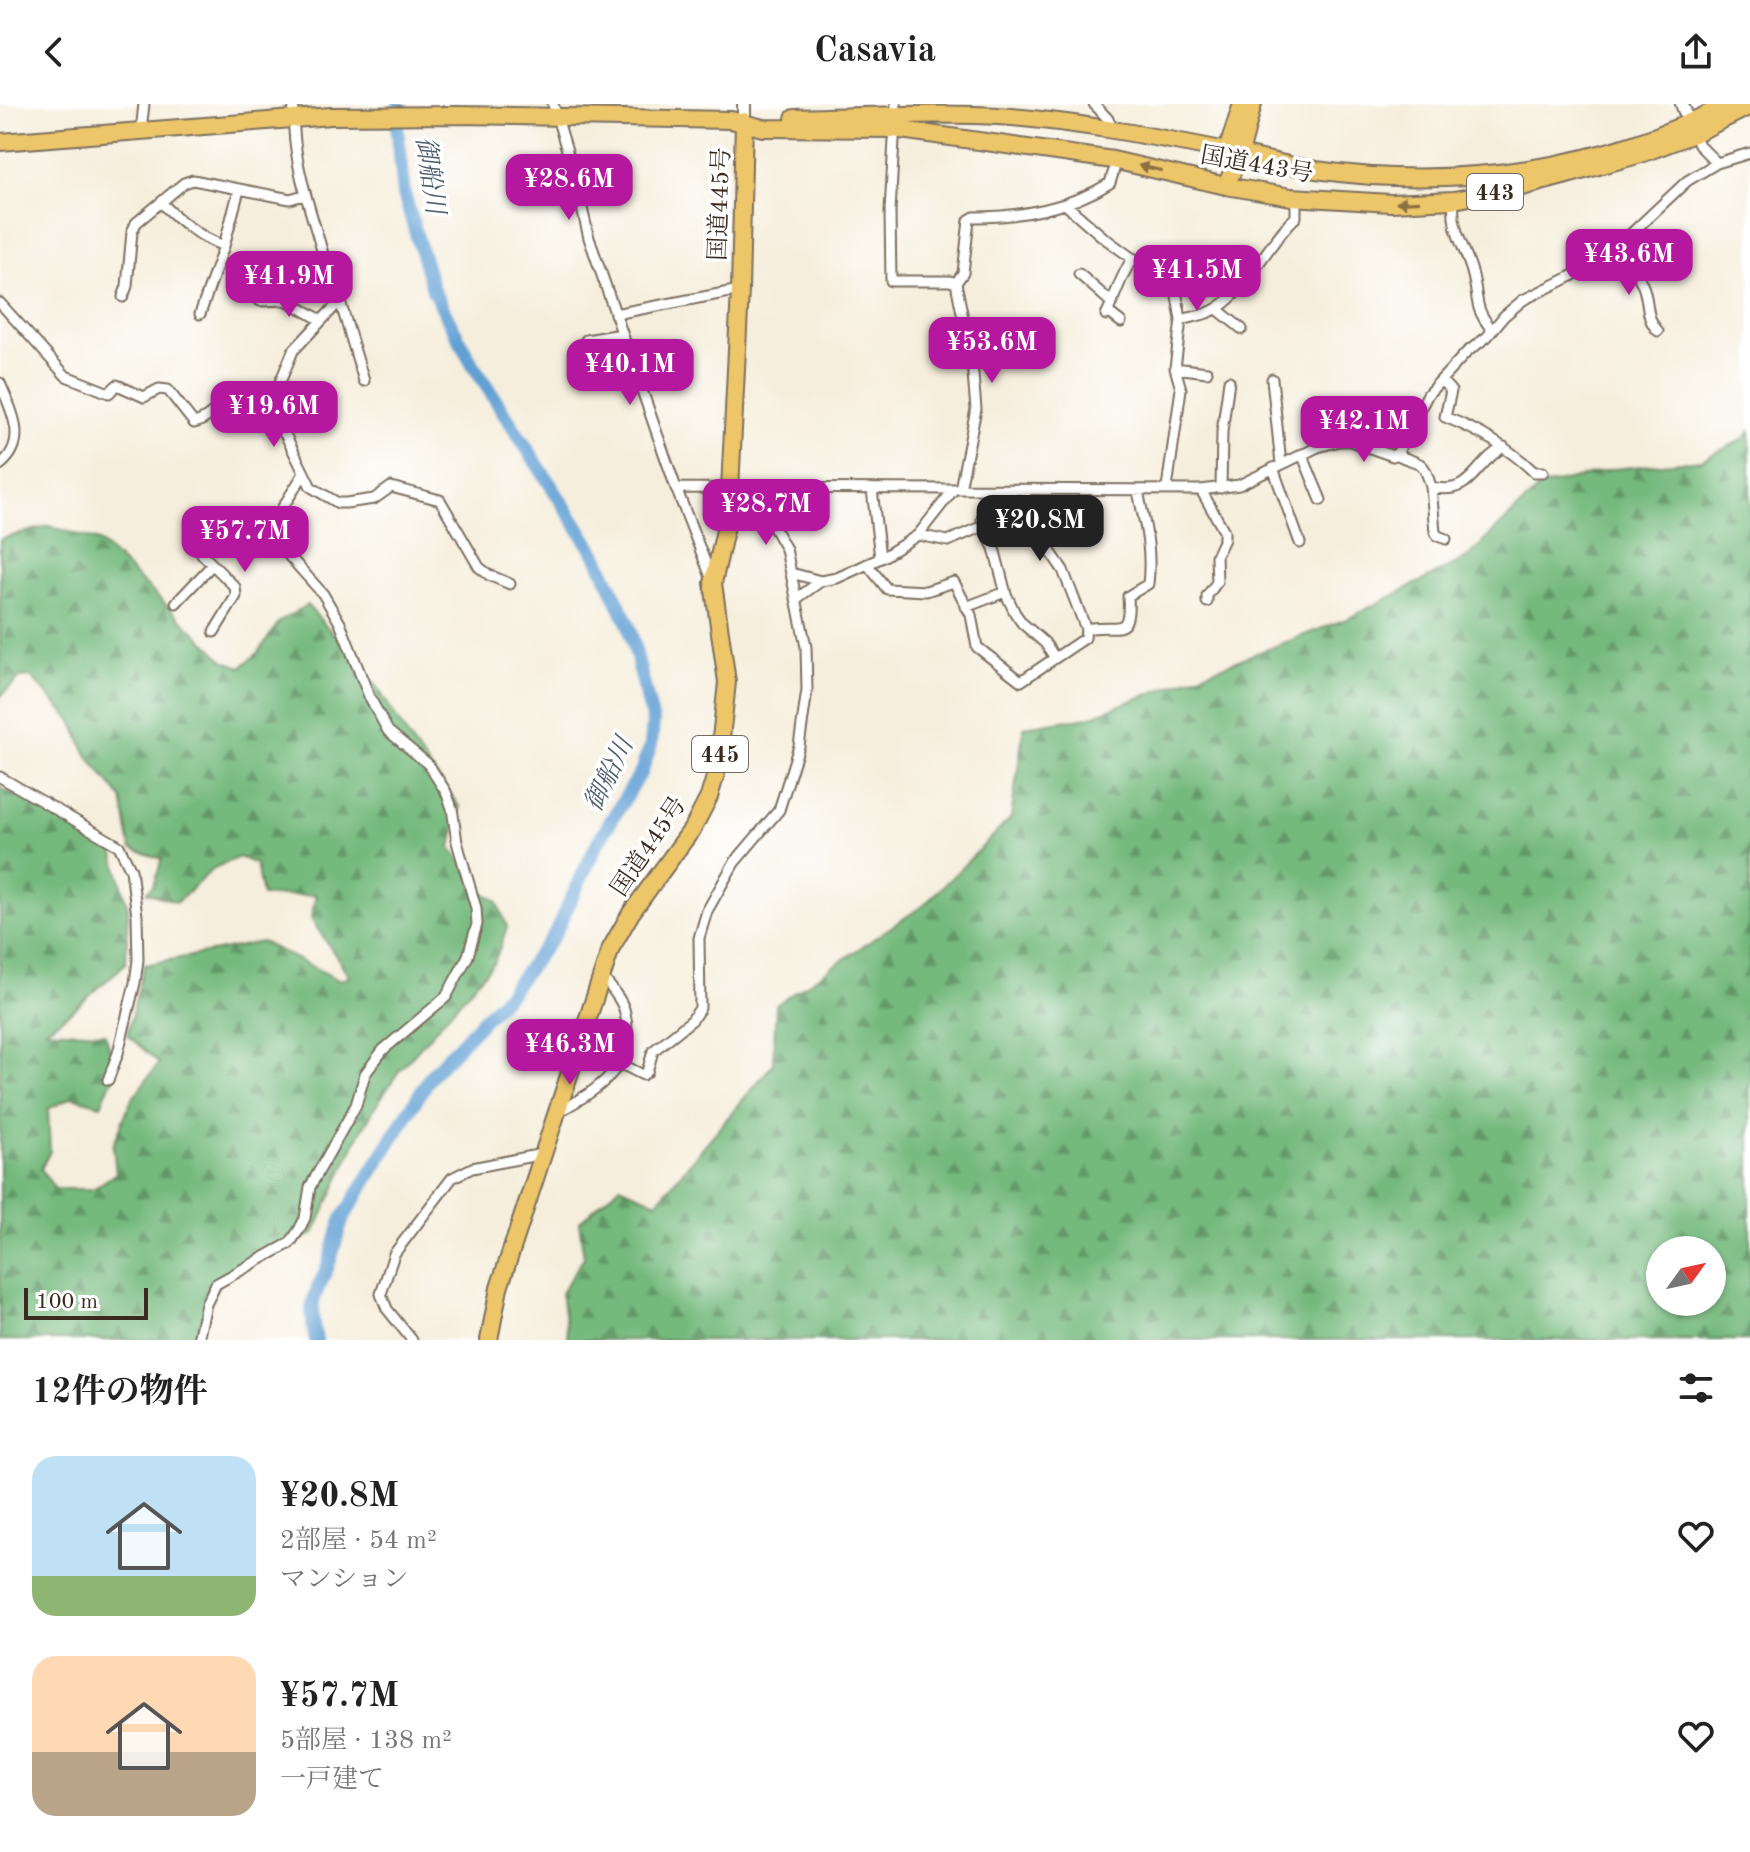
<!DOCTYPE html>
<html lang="ja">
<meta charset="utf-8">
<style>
body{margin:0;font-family:"Old Standard TT","Noto Serif JP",serif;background:#f2f2f2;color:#222;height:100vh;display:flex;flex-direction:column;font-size:30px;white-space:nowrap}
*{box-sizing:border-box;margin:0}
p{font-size:26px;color:#767676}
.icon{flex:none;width:44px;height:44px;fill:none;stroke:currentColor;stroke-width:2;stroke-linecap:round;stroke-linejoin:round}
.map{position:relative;height:1236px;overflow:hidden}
.details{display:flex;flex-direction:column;background:#fff;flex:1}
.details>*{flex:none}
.needle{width:52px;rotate:57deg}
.buttons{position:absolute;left:1646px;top:1132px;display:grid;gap:16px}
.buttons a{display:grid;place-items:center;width:80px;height:80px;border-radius:50%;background:#fff;box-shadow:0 2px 6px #0004;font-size:40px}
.scale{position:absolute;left:24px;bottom:20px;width:124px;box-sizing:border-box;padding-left:8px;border:4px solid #3b2a1e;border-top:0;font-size:22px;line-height:28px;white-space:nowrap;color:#3b2a1e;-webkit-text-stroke:6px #fff;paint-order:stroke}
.price{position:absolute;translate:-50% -68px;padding:0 18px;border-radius:16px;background:#b5179e;color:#fff;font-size:26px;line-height:52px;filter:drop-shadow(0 2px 4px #0008)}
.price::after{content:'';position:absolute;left:50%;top:48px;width:24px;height:18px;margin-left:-12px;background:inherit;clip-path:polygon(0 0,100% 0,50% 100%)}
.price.current{background:#222;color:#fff}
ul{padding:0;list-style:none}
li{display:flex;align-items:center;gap:24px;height:200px;padding:0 32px}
li span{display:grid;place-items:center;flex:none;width:224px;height:160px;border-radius:24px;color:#555}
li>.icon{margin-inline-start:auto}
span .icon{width:96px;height:96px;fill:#fffc;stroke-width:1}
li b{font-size:34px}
h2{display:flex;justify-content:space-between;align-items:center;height:96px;padding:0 32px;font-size:34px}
header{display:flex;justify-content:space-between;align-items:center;height:104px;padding:0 32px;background:#fff;font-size:36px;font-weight:700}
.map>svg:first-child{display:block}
</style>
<header><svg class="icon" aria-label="back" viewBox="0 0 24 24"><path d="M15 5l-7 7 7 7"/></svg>Casavia<svg class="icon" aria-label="share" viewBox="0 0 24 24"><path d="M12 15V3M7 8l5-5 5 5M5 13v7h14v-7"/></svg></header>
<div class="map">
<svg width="1750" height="1236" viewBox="0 0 1750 1236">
<defs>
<pattern id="forest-firs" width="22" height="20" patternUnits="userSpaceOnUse" patternTransform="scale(2)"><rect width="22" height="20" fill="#75b97d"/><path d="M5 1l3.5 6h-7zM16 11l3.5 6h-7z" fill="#619766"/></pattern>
</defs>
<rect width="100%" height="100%" fill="#fff"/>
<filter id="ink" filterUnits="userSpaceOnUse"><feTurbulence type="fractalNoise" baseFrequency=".0125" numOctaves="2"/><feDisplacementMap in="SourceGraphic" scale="16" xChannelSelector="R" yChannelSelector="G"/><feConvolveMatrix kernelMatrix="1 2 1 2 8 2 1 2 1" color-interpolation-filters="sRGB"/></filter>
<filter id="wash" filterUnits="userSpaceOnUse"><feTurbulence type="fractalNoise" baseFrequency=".006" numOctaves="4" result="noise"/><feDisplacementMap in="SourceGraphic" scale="32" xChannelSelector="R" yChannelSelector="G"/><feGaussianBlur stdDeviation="1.8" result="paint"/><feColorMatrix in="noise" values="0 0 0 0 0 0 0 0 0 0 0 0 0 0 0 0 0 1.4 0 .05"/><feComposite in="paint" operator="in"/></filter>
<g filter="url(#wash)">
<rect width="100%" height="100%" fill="#f6eedc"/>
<!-- forest -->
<path fill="url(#forest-firs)" stroke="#58724e" stroke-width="2" fill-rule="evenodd" d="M1750,327v909h-1182l-7,-47 23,-36 -5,-35 41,-36 37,16 116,-138 3,-59 149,-101 86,-86 13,-91 65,-10 260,-99 118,-60 73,-71 73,-18 88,-9 43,-21zM1712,1146v52h-52v-52z
M49,422l50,15 126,120 16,6 17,-14 21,-31 28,-17 40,44 30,38 35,56 48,64 -9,40 28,42 18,12 10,26 -12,34 -96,110 -25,38 -18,32 -42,93 -91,39 -31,67h-192v-552l40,18 72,41 16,61 -2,55 -51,46 -30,21 60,3 11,37 -15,35 -29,-8 -24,12 2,42 -9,18 14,20h38l23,-16 -3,-27 18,-46 28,-37 -32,-28 17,-70 118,-23 77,38 11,-3 -39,-58 5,-24 -54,1 -6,-32 -17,-7 -25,11 -37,34 -31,-10 8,-7 8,-26 -31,-10 -9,-50 -35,-44 -15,-34 -41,-44 -11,1 -20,19v-158z"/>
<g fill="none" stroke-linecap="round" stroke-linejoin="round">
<!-- river -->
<path stroke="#62a0d4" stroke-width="14" d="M316,1236c-11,-48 4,-46 16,-86 4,-13 6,-24 11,-36l89,-144 78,-82 44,-57 44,-93 43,-70 10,-27 2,-23 -24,-96 -33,-71 -125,-193 -38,-72 -29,-96 -7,-69 2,-21"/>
</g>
</g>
<g filter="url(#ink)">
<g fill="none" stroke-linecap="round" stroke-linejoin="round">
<defs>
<path id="minor" d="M553,0l21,70 15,64 87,250 37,94
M896,0l-6,108 1,69h59l6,2
M1094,0l14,15 6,12
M141,27l3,-27
M1694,30l5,11 18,18
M531,63l20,15 4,1 6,-7 13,-2
M1454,96c-3,32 10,44 18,72 8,28 0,33 20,58
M161,98c19,20 38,35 63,44
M1065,100l38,33 37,27 23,8 12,12 6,36 -6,48 6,21 -14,99
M1620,140c8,13 16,26 22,40 8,16 2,33 16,47
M1079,170l33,29
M123,193l4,-11 5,-54 4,-9 48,-40 9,-3 97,19 14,-4
M260,197l26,-1 35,20
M340,197l24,80
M0,199l66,73 43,17 8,-8 27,12 15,-8 9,1 26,33c16,-4 26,-18 37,-29l12,2 25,15 18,25 25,51 27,16h8l28,-4 17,-12 49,13 39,67 10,8 21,9
M1217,205l25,20
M1108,208l13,10
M200,210l24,-68 15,-56
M615,210l125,-24
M1106,211c10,-19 14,-39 27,-57
M1181,216c10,-3 21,-4 31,-9 33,-15 56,-70 84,-94v-20
M586,236l36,-6
M1175,264l32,4
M1272,275l9,85
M1441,276l10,11 -6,26c33,13 64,31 89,55h9
M0,279c12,29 29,59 0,82
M268,307l25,-60 47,-50c-1,-16 -10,-26 -15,-40 -14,-51 -35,-103 -31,-157
M1302,350l19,46
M1396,350c24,13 26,1 35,33 42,10 42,-24 73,-40
M1273,364l27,75
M1431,383l4,45 3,4 8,3
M676,384l525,2 38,-5 79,-38 21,-6h11l43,15 5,-4 30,-58 39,-42 20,-15 17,-21 19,-16 47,-23 50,-33 67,-63 30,-18 33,-10
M1221,384l1,-56 7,-51
M872,385l8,69
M960,385l16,-80 -4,-46 -16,-80 7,-10 6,-53 5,-3c46,0 97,-9 136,-34l4,-13 -1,-10
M1201,386l23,41v8l-8,17 1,26 -10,14v6
M1025,387l6,32 32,47 23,59
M982,415l1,7 11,22 12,46 9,19 7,10 23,20 10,15
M918,431l30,6 35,-15
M867,460l20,25 39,2 28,-9 17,33 6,32 44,34 64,-43 1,-9c30,-7 45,12 42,-33l20,-12c4,-35 -3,-59 -10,-93
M791,469l30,8
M796,495l25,-18 16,-3 46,-21 35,-22 36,-46
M176,499l36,-38
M966,503l39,-15
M214,528l22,-36 -1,-9 -33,-33 2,-9c21,-11 43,-20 67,-19
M0,673l119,69 12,24 6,46 1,44 -3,23 -17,70 -10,27
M619,959l24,12 4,-3 6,-21 39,-31 8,-12 -1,-70 8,-27 27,-48 45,-53 20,-64 8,-56 -1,-43 -20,-98 -12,-21 -6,-38
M558,1008c40,-22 79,-46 67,-99 -2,-13 -16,-27 -23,-37
M198,1236l8,-36 10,-20 74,-41 9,-13 6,-12 5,-31 46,-82 9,-31 18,-24 63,-53 22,-41 9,-32 -1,-16 -19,-66 -5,-34 -6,-16 -18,-28 -40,-33 -19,-35 -29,-73 -17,-29 -50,-56 -2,-12 32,-51
M412,1236l-25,-31 -6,-15 13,-40 58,-76 20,-10 71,-14"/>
<path id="tertiary" d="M744,0v17
M1682,0l9,24"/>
<path id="trunk" d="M794,14c72,-2 145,-6 218,-1 71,6 144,20 215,34 29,6 59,15 89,19 138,20 287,0 411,-66
M0,38l331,-26 128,-1 272,5 32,8 131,1 219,31 113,26 65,11 100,6 63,-3 64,-12 49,-13 74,-21 53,-20 56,-28
M1227,57v-10l15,-47
M1226,82l14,-32 13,-50
M489,1236l10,-52 112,-340 20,-35 62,-85 16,-31 9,-30 9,-85 -14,-99 13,-57 4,-37 10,-199 4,-169"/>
</defs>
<!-- minor casing -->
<use href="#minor" stroke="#7c6f60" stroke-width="13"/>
<!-- tertiary casing -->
<use href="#tertiary" stroke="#7c6f60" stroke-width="16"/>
<!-- trunk casing -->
<use href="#trunk" stroke="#7c6f60" stroke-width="20"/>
<!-- minor -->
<use href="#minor" stroke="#fff" stroke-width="9"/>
<!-- tertiary -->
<use href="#tertiary" stroke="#fff" stroke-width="12"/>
<!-- trunk -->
<use href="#trunk" stroke="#ecc669" stroke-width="16"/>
</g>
<!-- one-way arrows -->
<defs><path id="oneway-solid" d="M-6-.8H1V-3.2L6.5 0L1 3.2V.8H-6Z" transform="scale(2)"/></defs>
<g fill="#8b7040">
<use href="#oneway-solid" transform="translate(1150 64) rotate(-167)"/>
<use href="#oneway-solid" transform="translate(1408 98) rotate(177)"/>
</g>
</g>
<g text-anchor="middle" stroke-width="7" stroke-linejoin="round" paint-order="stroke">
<!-- shield labels -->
<g fill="#fff" stroke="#766a62" stroke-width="2">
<rect x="1467" y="70" width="56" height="36" rx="6"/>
<rect x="692" y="632" width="56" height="36" rx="6"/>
</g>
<g font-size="22" font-weight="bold" fill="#3b2a1e">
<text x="1495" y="96">443</text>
<text x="720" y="658">445</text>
</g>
<!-- street labels -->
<g font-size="24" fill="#3b2a1e" stroke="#fff">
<text transform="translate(1257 60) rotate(10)" y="8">国道443号</text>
<text transform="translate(719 100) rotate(-88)" y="8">国道445号</text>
<text transform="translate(648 742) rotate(-56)" y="8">国道445号</text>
</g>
<!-- water labels -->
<g font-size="26" font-style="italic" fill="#4d5f70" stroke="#fff">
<text transform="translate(431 71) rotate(82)" y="9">御船川</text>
<text transform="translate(608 670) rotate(-64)" y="9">御船川</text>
</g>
</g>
</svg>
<div class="buttons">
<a><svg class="needle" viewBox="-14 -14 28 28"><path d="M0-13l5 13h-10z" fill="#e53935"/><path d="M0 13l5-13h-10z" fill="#767676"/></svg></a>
</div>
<div class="scale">100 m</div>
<b class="price" style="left:569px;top:118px">¥28.6M</b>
<b class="price" style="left:1629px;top:193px">¥43.6M</b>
<b class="price" style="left:1197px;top:209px">¥41.5M</b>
<b class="price" style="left:289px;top:215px">¥41.9M</b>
<b class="price" style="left:992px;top:281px">¥53.6M</b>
<b class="price" style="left:630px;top:303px">¥40.1M</b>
<b class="price" style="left:274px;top:345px">¥19.6M</b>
<b class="price" style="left:1364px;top:360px">¥42.1M</b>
<b class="price" style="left:766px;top:443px">¥28.7M</b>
<b class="price current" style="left:1040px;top:459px">¥20.8M</b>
<b class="price" style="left:245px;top:470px">¥57.7M</b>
<b class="price" style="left:570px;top:983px">¥46.3M</b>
</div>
<section class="details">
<h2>12件の物件<svg class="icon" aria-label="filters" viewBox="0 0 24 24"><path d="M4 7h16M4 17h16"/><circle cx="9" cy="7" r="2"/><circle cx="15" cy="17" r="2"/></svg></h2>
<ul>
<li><span style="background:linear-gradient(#bfe0f5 75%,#8fb573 0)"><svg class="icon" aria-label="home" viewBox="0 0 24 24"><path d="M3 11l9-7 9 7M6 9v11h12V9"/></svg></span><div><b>¥20.8M</b><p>2部屋 · 54 m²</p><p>マンション</p></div><svg class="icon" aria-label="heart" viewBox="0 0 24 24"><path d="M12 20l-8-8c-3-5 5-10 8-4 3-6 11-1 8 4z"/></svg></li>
<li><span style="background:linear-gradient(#ffd9b3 60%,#b9a48a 0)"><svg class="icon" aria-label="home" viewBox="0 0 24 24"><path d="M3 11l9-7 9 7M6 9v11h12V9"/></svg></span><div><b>¥57.7M</b><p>5部屋 · 138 m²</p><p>一戸建て</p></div><svg class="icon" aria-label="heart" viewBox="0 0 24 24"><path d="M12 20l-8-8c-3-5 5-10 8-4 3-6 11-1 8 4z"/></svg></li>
</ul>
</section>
